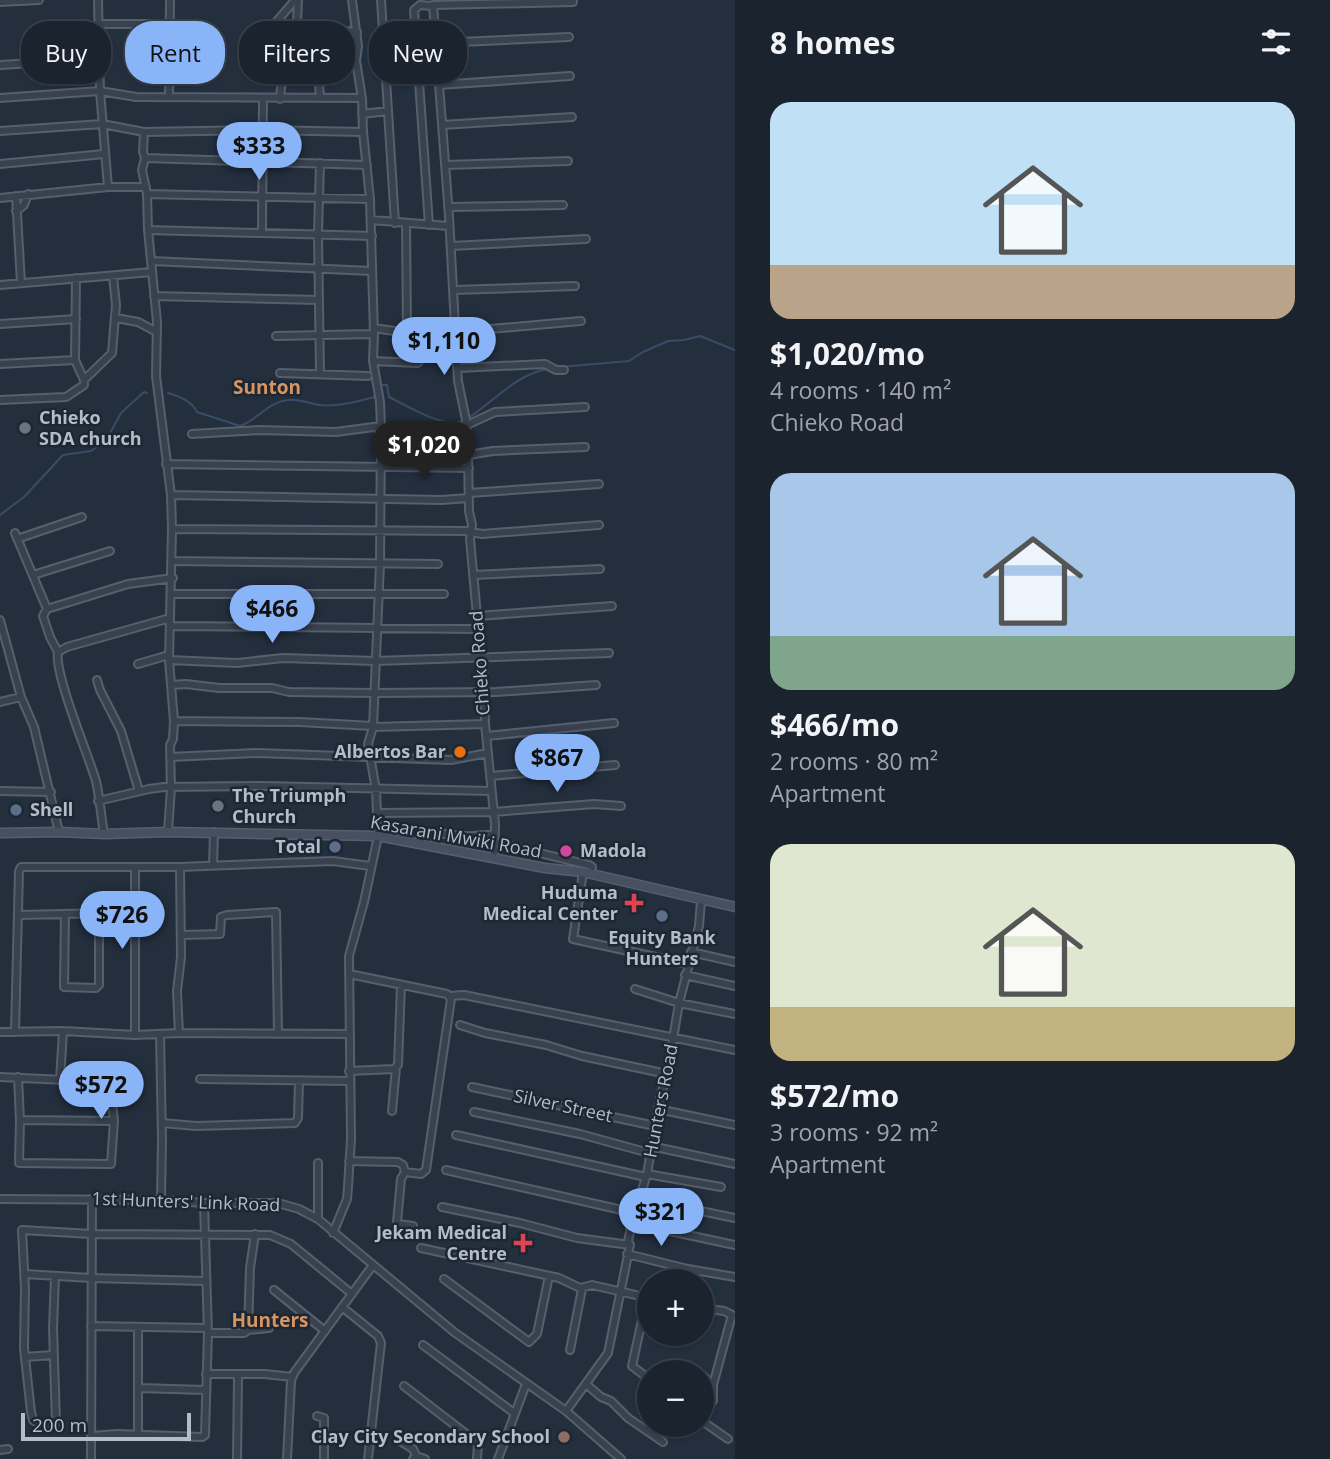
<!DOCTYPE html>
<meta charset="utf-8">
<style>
body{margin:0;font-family:"Open Sans",sans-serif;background:#242b36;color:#f1f3f6;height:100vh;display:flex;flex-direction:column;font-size:26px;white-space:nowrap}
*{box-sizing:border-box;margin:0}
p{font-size:23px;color:#a0a4aa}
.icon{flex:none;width:38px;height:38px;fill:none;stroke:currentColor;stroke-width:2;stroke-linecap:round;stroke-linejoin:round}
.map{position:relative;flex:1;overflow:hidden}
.sheet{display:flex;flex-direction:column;background:#1b232e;width:595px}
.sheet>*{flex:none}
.hud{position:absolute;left:21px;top:21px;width:609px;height:63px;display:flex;gap:14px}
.fabs{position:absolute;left:637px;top:1269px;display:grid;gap:14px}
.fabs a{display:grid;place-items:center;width:77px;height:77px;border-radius:50%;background:#1b232e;box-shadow:0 2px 5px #0004,0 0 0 2px #39404a;font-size:35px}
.scale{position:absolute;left:21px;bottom:18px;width:170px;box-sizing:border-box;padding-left:7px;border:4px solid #b4bcc9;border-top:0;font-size:19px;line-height:24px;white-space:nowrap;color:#b4bcc9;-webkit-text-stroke:5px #1d2633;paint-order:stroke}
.price{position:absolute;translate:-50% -60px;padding:0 16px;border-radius:24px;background:#8ab4f8;color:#111;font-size:23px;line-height:46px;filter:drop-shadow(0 2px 4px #0008)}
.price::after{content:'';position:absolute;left:50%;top:42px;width:21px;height:16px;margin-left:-10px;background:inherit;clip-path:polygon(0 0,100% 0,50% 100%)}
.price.selected{background:#222;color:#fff}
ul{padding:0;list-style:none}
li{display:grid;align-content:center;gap:14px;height:371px;padding:0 35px}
li span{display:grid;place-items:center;height:217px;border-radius:21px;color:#555}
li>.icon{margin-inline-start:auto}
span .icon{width:126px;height:126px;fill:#fffc;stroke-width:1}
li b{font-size:30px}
h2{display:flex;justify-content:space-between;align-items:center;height:84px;padding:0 35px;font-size:30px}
.tag{padding:0 24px;border-radius:28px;background:#1b232e;box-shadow:0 2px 5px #0004,0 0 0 2px #39404a;font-size:24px;line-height:63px}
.tag.selected{background:#8ab4f8;color:#111}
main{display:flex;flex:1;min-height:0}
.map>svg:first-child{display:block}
</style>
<main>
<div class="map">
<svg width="735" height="1459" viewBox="0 0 735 1459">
<rect width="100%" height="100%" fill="#242f3e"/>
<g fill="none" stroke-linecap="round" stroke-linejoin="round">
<!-- stream -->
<path stroke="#394c67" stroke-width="2" d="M560,367l69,-6 14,-9 25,-11 16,-1 16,-4 35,14
M380,385h7l2,12c19,9 52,31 74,24
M168,393c11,3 24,8 29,19l43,14c17,-6 28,-24 48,-26 11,-2 21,4 32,5 19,2 38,-4 55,-8
M468,418c27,-17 47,-43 79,-49
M0,515l24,-18 39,-42 28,-4 6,-4 12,-12 12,-22 23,-21 3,1"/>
<defs>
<path id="street" d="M98,0l2,91 8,96
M298,0l-1,22 20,38 3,37
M0,2l39,-2
M99,24h69
M268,30l36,-2 53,4
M438,43l131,-6
M317,60l39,1
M0,65l99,-6
M439,85l131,-9
M169,97l1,-97
M0,98l100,-7 36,6 226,1
M280,99l2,-22 -2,-13 -15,-5 -3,-29 10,-3 23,-27
M388,111l7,112
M362,114l26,-3 -7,-111
M442,125l130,-8
M0,131l102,-7 42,8 -1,20 2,6 -3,12 5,24 1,36 9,92 -1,54 15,119 1,34 -3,131 5,61 -1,18 -3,6 1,43 -3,44
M144,132l118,-2 101,2
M145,158l222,7
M0,164l104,-10
M445,165l123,-4
M147,194l223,5
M16,196l5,87
M0,198l108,-11h38
M448,207l115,-2
M16,211l8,-6 4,-11
M371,220l78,6
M406,224l1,108
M429,225l-15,-215 6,-5 11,1
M148,230l224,6
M262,232l1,-134
M451,246l135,-7
M152,261l220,10
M0,285l152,-13
M454,290l121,-4
M154,296l165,4
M116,318l22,4 19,10
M0,324l76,-5
M374,328l48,7 159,-14
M276,336l98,-2
M373,361l45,2 3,-6 1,-22
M0,364l75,-4
M458,368l87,-4 11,6h8
M280,373l88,3
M320,374l-2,-140 2,-71
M84,380l28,-27 4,-48 -3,-29
M0,400l66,-3 18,-12v-5l-9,-20 1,-82
M467,425l28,-13 90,-5
M466,431v-11l-8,-39 -9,-165 -16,-211 140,-3
M379,432l27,-3 32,5 28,-3 2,24
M192,434l68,-4 76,2 45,-6
M166,464l303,4
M469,493l130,-9
M171,495l271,5 26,-2
M172,529l293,2 17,3 117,-9
M15,533l32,76 81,-25 45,-6
M17,539l65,-22
M173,561l265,3
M33,575l77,-24
M473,575l127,-6
M172,594h272
M47,609l-4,7 7,21 8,15
M478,616l134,-10
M0,620l21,77 13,30 25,105
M172,626l306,3
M169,660l68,3 46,-5 92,3 234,-8
M138,664l31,-9
M97,680l3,10 21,41 18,60
M171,685l15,-1 33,4h53l17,4 86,1 121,-1 100,-7
M0,702l21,-5
M174,721l125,1 74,4
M373,727l112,-3
M487,736l127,-13
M170,757l88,-4 193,7 37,-7
M490,776l125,-11
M0,791l51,1
M98,801l51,-12 15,-2 98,-1 229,5
M378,813l115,-1 101,-8 27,2
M104,834c-3,-17 -4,-36 -8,-53 -8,-27 -42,-107 -38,-129l9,-5 103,-29
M494,842l95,23 3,2 -2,7
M416,843c17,-16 29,-7 49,-7 11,1 19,-2 30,-1
M494,858l1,-34 -10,-100 -2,-66 -3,-9 -10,-110 2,-14 -3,-14 -1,-56 25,-4 92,-4
M213,865l1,-33
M583,872l-10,67 115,25
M65,914l-1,73 32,1 3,-3v-72
M18,915l90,-2
M181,935l39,-1 1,-17 6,-2 49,-3 2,122
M691,952l44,10
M349,974l98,20 4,5 -25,171 -5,4 -16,-2 -2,-7 -5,-3 -49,-1
M685,975l50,11
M635,989l44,14 56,11
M450,996l14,-1 271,55
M460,1025l25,8 61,12 36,11 85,18
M0,1032l63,-1 72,4 44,-2 169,1
M15,1032l4,-161 2,-4h159l153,-6 37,5
M179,1033l-2,-42 4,-34 -1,-90
M160,1034l2,105 -1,61
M135,1035v-168
M349,1071l45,-2 4,-4 3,-80
M0,1077l108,5 2,3 4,36 -3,43 -92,-1 1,-43 94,1
M18,1077l2,43
M200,1079l149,2
M60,1080l3,-49
M472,1087l183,39
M658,1109l77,16
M392,1111l4,-43
M474,1112l106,22 69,19
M162,1123l34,3 99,-3 3,-5 1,-36
M456,1135l190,42
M651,1146l84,18
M446,1170l189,43
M405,1172l-4,7 -4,43 1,2 15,2
M647,1174l74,13
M639,1198l96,20
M0,1199l161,1 43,3h74l21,6 19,10 136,113 112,79 55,48
M442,1207l78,16 57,15 53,7
M318,1219v-56
M632,1223l103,22
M333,1233l14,-34 1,-12 3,-48 -2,-183 15,-54 14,-66 -2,-46 -8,-46 5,-17 7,-163 1,-138 -1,-24 -7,-41 1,-27 -4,-135 -7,-67 -1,-34 -6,-37 2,-15 -6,-46
M421,1248l138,30 21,10 12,-3 57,13
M627,1254l61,15 47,8
M25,1274l66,4 114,3
M55,1276l-2,52 3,95 -15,2 -8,-5 -2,-8 -7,-64 1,-59 -3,-59 70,4 178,1 21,9 61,50
M444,1279l85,63 8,-8 12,-58
M274,1290l51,41
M647,1297l-15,69 17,13
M342,1307l36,29 3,7 -13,116
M702,1308l22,3 8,4 -19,70v16l-11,9
M91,1326l115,2
M138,1327v108
M248,1330l21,-2
M208,1333h36l4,-3 2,-62 5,-34
M423,1345l91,68
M570,1350l12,-61
M25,1357l28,-2
M692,1372h6
M206,1374h59l27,3
M702,1375l11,10
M586,1384l15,13 10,4 17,17 35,24
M404,1386l74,57 -1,16
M139,1388l66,2
M566,1411l42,-58 22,-108 -2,-4 4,-18 15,-49 13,-75 8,-30 11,-66 20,-77 2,-25
M317,1416l7,2v41
M702,1421l26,18
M92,1436l25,-2 85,3 3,-2 3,-102 -4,-130
M400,1441l13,8 3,7
M0,1450l8,-1
M91,1459l1,-260
M237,1459l1,-83
M287,1459l4,-78 3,-8 79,-108
M413,1459l3,-3 9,3
M498,1459l28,-75"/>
<path id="secondary" d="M0,833l59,-1 45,2 64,-2 210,4 167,32 38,4 152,35"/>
</defs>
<!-- street casing -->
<use href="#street" stroke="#565f6c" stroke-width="10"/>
<!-- secondary casing -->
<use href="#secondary" stroke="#565f6c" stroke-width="11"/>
<!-- street -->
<use href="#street" stroke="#38414e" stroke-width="6"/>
<!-- secondary -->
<use href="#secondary" stroke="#465061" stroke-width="8"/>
</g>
<!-- markers -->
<g fill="#6b7280" stroke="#1d2633" stroke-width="2.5">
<circle cx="25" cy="428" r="7"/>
<circle cx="218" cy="806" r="7"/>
</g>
<circle fill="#e8710a" stroke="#1d2633" stroke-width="2.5" cx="460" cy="752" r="7"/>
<g fill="#5c6f8a" stroke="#1d2633" stroke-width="2.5">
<circle cx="16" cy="810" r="7"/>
<circle cx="335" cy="847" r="7"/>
<circle cx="662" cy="916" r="7"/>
</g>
<circle fill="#d1479c" stroke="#1d2633" stroke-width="2.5" cx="566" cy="851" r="7"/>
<g fill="#e0444e" stroke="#1d2633" stroke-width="2.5">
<path d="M630.5 892.5h7v7h7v7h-7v7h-7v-7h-7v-7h7z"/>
<path d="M519.5 1232.5h7v7h7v7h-7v7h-7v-7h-7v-7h7z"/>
</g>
<circle fill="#8d6e63" stroke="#1d2633" stroke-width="2.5" cx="564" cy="1437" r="7"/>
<g text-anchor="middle" stroke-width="5" stroke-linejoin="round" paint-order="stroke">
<!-- poi labels -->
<g font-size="18" font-weight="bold" fill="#b4bcc9" stroke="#1d2633" text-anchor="end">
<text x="39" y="424" text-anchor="start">Chieko<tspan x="39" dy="21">SDA church</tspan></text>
<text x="446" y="758">Albertos Bar</text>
<text x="232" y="802" text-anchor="start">The Triumph<tspan x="232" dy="21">Church</tspan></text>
<text x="30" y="816" text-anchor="start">Shell</text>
<text x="321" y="853">Total</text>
<text x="580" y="857" text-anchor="start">Madola</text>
<text x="618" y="899">Huduma<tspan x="618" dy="21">Medical Center</tspan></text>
<text x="662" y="944" text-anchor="middle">Equity Bank<tspan x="662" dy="21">Hunters</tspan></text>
<text x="507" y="1239">Jekam Medical<tspan x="507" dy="21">Centre</tspan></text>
<text x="550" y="1443">Clay City Secondary School</text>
</g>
<!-- street labels -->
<g font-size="18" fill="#b4bcc9" stroke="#1d2633">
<text transform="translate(480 663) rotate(-94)" y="6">Chieko Road</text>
<text transform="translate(456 837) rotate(10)" y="6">Kasarani Mwiki Road</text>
<text transform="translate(661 1101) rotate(-79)" y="6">Hunters Road</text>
<text transform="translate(563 1106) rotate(12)" y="6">Silver Street</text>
<text transform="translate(186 1202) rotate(2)" y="6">1st Hunters' Link Road</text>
</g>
<!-- neighbourhood labels -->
<g font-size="19" font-weight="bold" fill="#d59563" stroke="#1d2633">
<text x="267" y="394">Sunton</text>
<text x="270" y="1327">Hunters</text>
</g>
</g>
</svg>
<div class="fabs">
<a>+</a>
<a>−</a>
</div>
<div class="scale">200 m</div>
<b class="price" style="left:259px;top:182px">$333</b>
<b class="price" style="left:444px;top:377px">$1,110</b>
<b class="price selected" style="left:424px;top:481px">$1,020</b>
<b class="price" style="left:272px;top:645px">$466</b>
<b class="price" style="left:557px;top:794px">$867</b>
<b class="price" style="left:122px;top:951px">$726</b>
<b class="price" style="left:101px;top:1121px">$572</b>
<b class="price" style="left:661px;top:1248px">$321</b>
<div class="hud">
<a class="tag">Buy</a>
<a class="tag selected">Rent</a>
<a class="tag">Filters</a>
<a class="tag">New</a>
</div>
</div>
<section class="sheet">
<h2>8 homes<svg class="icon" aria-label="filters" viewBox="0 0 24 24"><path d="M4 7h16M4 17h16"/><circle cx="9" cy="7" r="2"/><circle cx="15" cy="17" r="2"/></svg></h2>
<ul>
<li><span style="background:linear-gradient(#bfe0f5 75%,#b9a48a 0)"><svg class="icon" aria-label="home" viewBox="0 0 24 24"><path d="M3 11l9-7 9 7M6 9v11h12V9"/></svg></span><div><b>$1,020/mo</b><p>4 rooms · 140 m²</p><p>Chieko Road</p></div></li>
<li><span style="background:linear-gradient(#a9c7e8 75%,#7fa58c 0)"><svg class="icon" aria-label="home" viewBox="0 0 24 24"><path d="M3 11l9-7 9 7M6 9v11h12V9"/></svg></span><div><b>$466/mo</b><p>2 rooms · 80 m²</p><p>Apartment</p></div></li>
<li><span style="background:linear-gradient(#dfe7d0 75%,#c2b280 0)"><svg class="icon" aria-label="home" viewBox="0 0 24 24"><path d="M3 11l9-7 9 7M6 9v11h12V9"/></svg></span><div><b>$572/mo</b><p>3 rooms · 92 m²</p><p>Apartment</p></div></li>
</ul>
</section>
</main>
